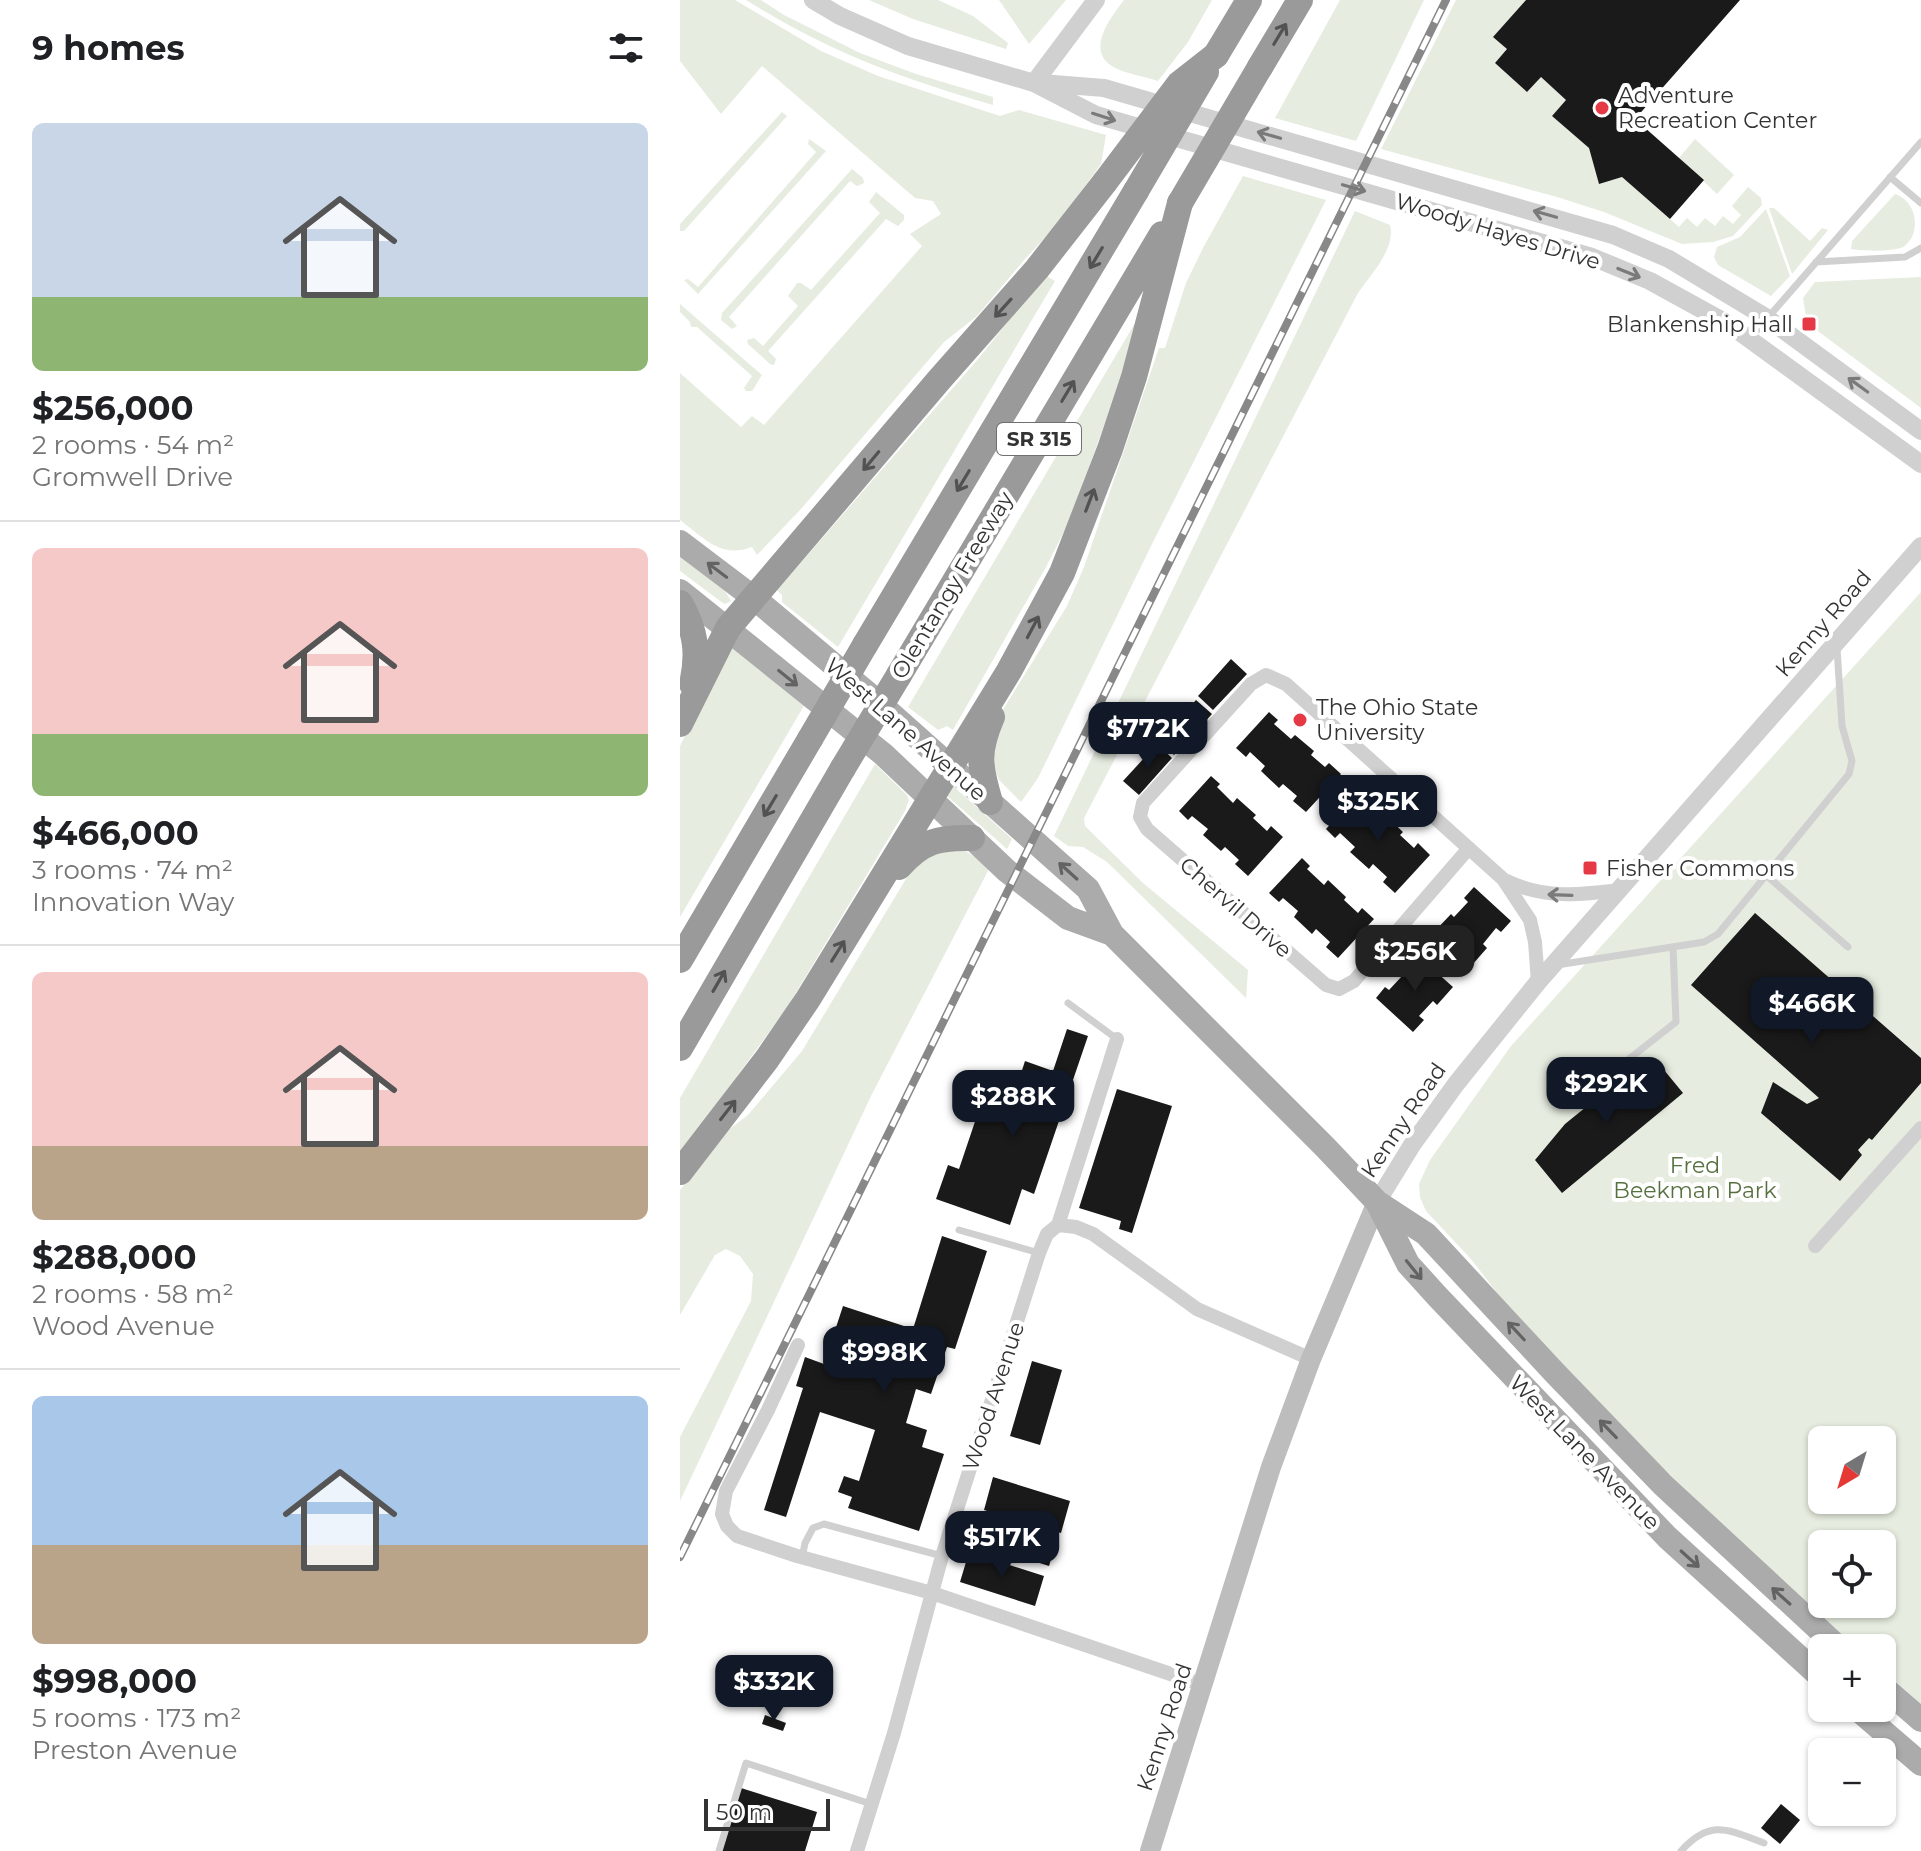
<!DOCTYPE html>
<meta charset="utf-8">
<style>
body{margin:0;font-family:Montserrat,sans-serif;background:#f2f2f2;color:#202124;height:100vh;display:flex;flex-direction:column;font-size:30px;white-space:nowrap}
*{box-sizing:border-box;margin:0}
p{font-size:26px;color:#757577}
.icon{flex:none;width:44px;height:44px;fill:none;stroke:currentColor;stroke-width:2;stroke-linecap:round;stroke-linejoin:round}
.map{position:relative;flex:1;overflow:hidden}
.panel{display:flex;flex-direction:column;background:#fff;width:680px}
.panel>*{flex:none}
.needle{width:52px;rotate:218deg}
.buttons{position:absolute;left:1128px;top:1426px;display:grid;gap:16px}
.buttons a{display:grid;place-items:center;width:88px;height:88px;border-radius:12px;background:#fff;box-shadow:0 2px 6px #0004;font-size:40px}
.scale{position:absolute;left:24px;bottom:20px;width:126px;box-sizing:border-box;padding-left:8px;border:4px solid #333;border-top:0;font-size:22px;line-height:28px;white-space:nowrap;color:#333;-webkit-text-stroke:6px #fff;paint-order:stroke}
.price{position:absolute;translate:-50% -68px;padding:0 18px;border-radius:16px;background:#111827;color:#fff;font-size:26px;line-height:52px;filter:drop-shadow(0 2px 4px #0008)}
.price::after{content:'';position:absolute;left:50%;top:48px;width:24px;height:18px;margin-left:-12px;background:inherit;clip-path:polygon(0 0,100% 0,50% 100%)}
.price.active{background:#222;color:#fff}
ul{padding:0;list-style:none}
li{display:grid;align-content:center;gap:16px;height:424px;padding:0 32px}
li+li{border-top:2px solid #e0e0e0}
li span{display:grid;place-items:center;height:248px;border-radius:12px;color:#555}
li>.icon{margin-inline-start:auto}
span .icon{width:144px;height:144px;fill:#fffc;stroke-width:1}
li b{font-size:34px}
h2{display:flex;justify-content:space-between;align-items:center;height:96px;padding:0 32px;font-size:34px}
main{display:flex;flex:1;min-height:0}
.map>svg:first-child{display:block}
</style>
<main>
<section class="panel">
<h2>9 homes<svg class="icon" aria-label="filters" viewBox="0 0 24 24"><path d="M4 7h16M4 17h16"/><circle cx="9" cy="7" r="2"/><circle cx="15" cy="17" r="2"/></svg></h2>
<ul>
<li><span style="background:linear-gradient(#c9d6e8 70%,#8fb573 0)"><svg class="icon" aria-label="home" viewBox="0 0 24 24"><path d="M3 11l9-7 9 7M6 9v11h12V9"/></svg></span><div><b>$256,000</b><p>2 rooms · 54 m²</p><p>Gromwell Drive</p></div></li>
<li><span style="background:linear-gradient(#f6c9c9 75%,#8fb573 0)"><svg class="icon" aria-label="home" viewBox="0 0 24 24"><path d="M3 11l9-7 9 7M6 9v11h12V9"/></svg></span><div><b>$466,000</b><p>3 rooms · 74 m²</p><p>Innovation Way</p></div></li>
<li><span style="background:linear-gradient(#f6c9c9 70%,#b9a48a 0)"><svg class="icon" aria-label="home" viewBox="0 0 24 24"><path d="M3 11l9-7 9 7M6 9v11h12V9"/></svg></span><div><b>$288,000</b><p>2 rooms · 58 m²</p><p>Wood Avenue</p></div></li>
<li><span style="background:linear-gradient(#a9c7e8 60%,#b9a48a 0)"><svg class="icon" aria-label="home" viewBox="0 0 24 24"><path d="M3 11l9-7 9 7M6 9v11h12V9"/></svg></span><div><b>$998,000</b><p>5 rooms · 173 m²</p><p>Preston Avenue</p></div></li>
</ul>
</section>
<div class="map">
<svg width="1241" height="1851" viewBox="0 0 1241 1851">
<rect width="100%" height="100%" fill="#fff"/>
<!-- green -->
<path fill="#e6ecdf" fill-rule="evenodd" d="M0,0h55l86,51 57,25 122,40 19,-6 87,25 -5,29 -45,62 -31,33 -48,57 -33,26 -143,167 -44,46 -5,-8c-31,12 -48,-9 -72,-27v-147l61,54 11,-11 12,9 158,-179 -12,-12 31,-20 -8,-13 -18,-3 -153,-132 -41,48 -41,-53z
M66,0h15l23,15 76,38 56,21 77,23v8c-93,-27 -164,-53 -247,-105z
M189,0h69l35,16 35,27 -2,6 -93,-30z
M319,0h67l-37,44z
M444,0h88l-24,42 -30,39c-14,-5 -38,-8 -49,-17 -22,-18 4,-49 15,-64z
M660,0h84l-68,141 -81,-23z
M776,0h70l-32,36 13,13 -12,14 32,29 14,-15 25,23 -14,16 37,32 10,35 23,-6 57,50 8,-9 10,9 8,-9 10,8 8,-10 10,8 8,-9 -9,-9 16,-19 13,11 1,7 -29,31 -20,6 -31,2 -78,-32 -47,-15 -176,-48z
M102,112l5,4 -103,115h-4v-7z
M129,139l17,12 -128,143 -14,-14 4,-1 10,8 118,-135 -8,-8z
M1015,139l39,36 -17,19 -38,-36z
M172,169l11,9 1,5 -7,3 -7,-5 -121,136 8,9 -5,3 -11,-9 1,-7z
M563,176l83,24 -173,342 -115,236 -17,24 -22,-22 -5,-14 -3,-37 76,-123 17,-39 75,-219h6l21,-65 18,-37z
M196,192l28,23v5l-6,6 -12,-7 -118,132 8,8 -2,6 -4,-1 -22,-20 -1,-4 7,-2 9,8 35,-40 -10,-10 9,-13h4l10,7 69,-77 -11,-11z
M1215,194c24,8 26,42 8,53 -12,5 -39,4 -52,2l1,-8z
M1089,208h5l36,33 12,-13 6,2 -36,44z
M1086,209l24,67 -19,20 -53,-31 -4,-8 3,-10 23,-10z
M675,211l35,14c6,24 -19,49 -32,68l-274,525 1,8 58,57 105,87 -2,28 -139,-136 -24,-15 -15,-1 -14,-10z
M365,275l10,6 -217,366 -56,-45v-7l-5,-5 202,-232z
M1241,277v131l-118,-88 3,-4 -3,-18 12,-16z
M0,304l82,71 -10,16h-6l-2,-3 8,-12 -55,-49h-6l-1,-5 -10,-10z
M458,318l-10,42 -60,164 -22,43 -93,163 -6,-4 -9,4 -30,-23z
M0,557l45,34 6,10 -6,3 -5,-3 -40,-30z
M1241,592v1112l-39,-35v-21h-24l-64,-55 -152,-145 -134,-141 -37,-48 -45,-48 -6,-14 -1,-13 11,-24 81,-114zM1142,1440h60v60h-60zM1142,1544h60v60h-60z
M54,648l71,56 -125,213v-171l41,-85 8,-12z
M195,764l32,31 2,5 -4,11 -117,195 -108,149v-57z
M271,784l61,55 -5,10 -62,-55z
M281,848l29,19 -118,227 -192,407v-64l71,-136 2,-27 -13,-18 -14,-7 -11,6 -35,60v-125l47,-59 21,-16 54,-64 110,-182 9,-11z"/>
<!-- building -->
<path fill="#1a1a1a" d="M846,0h214l-105,119 69,61 -34,39 -48,-42 -23,7 -10,-36 -37,-32 14,-16 -25,-23 -14,15 -32,-29 12,-14 -14,-12z
M551,659l16,15 -34,36 -15,-14z
M516,700l16,14 -38,41 -15,-14z
M589,712l9,8 -4,4 17,15 4,-4 19,16 -3,4 14,12 4,-4 12,11 -35,38 -13,-11 4,-5 -14,-12 -4,4 -18,-17 4,-5 -15,-14 -4,5 -10,-9z
M477,744l15,14 -33,37 -16,-14z
M531,776l9,8 -3,3 16,16 4,-5 19,17 -3,3 14,13 4,-5 12,11 -35,39 -13,-12 4,-4 -14,-13 -4,4 -18,-16 5,-6 -16,-13 -4,4 -9,-9z
M678,793l9,8 -3,4 17,15 4,-5 18,17 -3,3 14,13 4,-5 12,12 -35,38 -12,-11 4,-5 -14,-13 -4,5 -19,-17 5,-5 -15,-14 -5,5 -9,-9z
M622,858l8,8 -3,3 17,16 4,-5 18,17 -2,3 14,13 4,-5 12,11 -36,39 -12,-11 4,-5 -14,-13 -4,5 -18,-17 4,-6 -15,-13 -4,4 -10,-9z
M794,887l37,34 -10,11 -5,-4 -13,16 4,4 -15,17 -38,-33 17,-18 3,3 14,-15 -4,-4z
M1075,913l166,145v25l-49,57 -3,-2 -11,12 4,5 -22,26 -79,-68 12,-31 34,22 12,-6 -128,-113z
M736,954l37,33 -16,18 -4,-4 -14,15 5,4 -11,12 -37,-34 9,-11 4,3 14,-15 -3,-3z
M387,1029l21,7 -54,158 -12,-5 -12,36 -74,-26 12,-34 11,4 29,-86 27,9 10,-31 28,10z
M959,1064l13,16 12,-10 19,23 -121,100 -27,-33 30,-36z
M437,1089l55,17 -40,127 -13,-4 2,-8 -42,-13z
M262,1236l45,15 -32,98 -8,-2 -16,47 -15,-5 -10,34 21,7 -5,17 22,7 -25,77 -71,-23 4,-11 -14,-5 6,-16 15,5 16,-51 -55,-18 -34,105 -22,-7 39,-122 -7,-2 9,-29 19,7 19,-58 70,23z
M352,1361l30,9 -22,75 -30,-9z
M313,1477l77,24 -9,32 -77,-23z
M303,1512l75,24 -9,30 -76,-24z
M289,1552l75,24 -9,30 -75,-24z
M85,1715l21,8 -3,8 -21,-7z
M61,1788l76,24 -12,39h-83z
M1101,1804l19,16 -20,24 -19,-16z"/>
<g fill="none" stroke-linecap="round" stroke-linejoin="round">
<!-- service -->
<path stroke="#d0d0d0" stroke-width="7" d="M1210,177l31,26
M1136,262l89,-5 16,-9
M1071,337l170,-195
M1086,875l82,72
M877,965l147,-23 14,-8 131,-160 3,-13 -10,-35 -5,-78
M388,1003l49,36
M926,1077l70,-55 -3,-75
M279,1230l80,23
M122,1558l3,-15 8,-15 11,-4 118,32
M39,1851l27,-88 125,41
M1001,1851c29,-32 46,-22 83,-8"/>
<!-- minor -->
<path stroke="#d0d0d0" stroke-width="14" d="M789,848l-115,133 -15,8 -13,-4 -179,-156 -7,-12 3,-14 108,-119 15,-9 20,9 217,195 27,41 5,22 3,40
M827,881c37,18 73,14 113,9
M378,1225l18,2 17,7 104,75 114,50
M1135,1246l106,-118
M118,1345l-30,65 -42,81 -4,23 5,12 10,10 60,20 135,37 271,92
M177,1851l37,-118 48,-177 97,-303 8,-19 11,-9 59,-186"/>
<!-- tertiary -->
<path stroke="#d0d0d0" stroke-width="18" d="M133,0l27,16 68,30 126,37 62,32 496,142 58,24 80,44 191,139
M354,83l62,-83
M361,83l63,5 509,147 56,24 98,59 154,113
M697,1202l35,-57 44,-61 82,-102 383,-436"/>
<!-- secondary -->
<path stroke="#bdbdbd" stroke-width="20" d="M470,1851l121,-384 40,-108 66,-157"/>
<!-- primary -->
<path stroke="#ababab" stroke-width="24" d="M0,542l74,56 118,99 216,192 24,45 214,214 51,54 49,32 128,138 109,113 176,163
M0,591l203,163 124,117 61,47 44,16
M698,1204l30,60 29,32 230,241 155,141
M1202,1686l39,34
M1176,1708l65,56"/>
<!-- motorway -->
<path stroke="#9a9a9a" stroke-width="26" d="M536,55l33,-55
M580,67l40,-67
M0,603c16,28 19,50 12,81
M185,645l271,-454
M219,675l263,-441
M0,724l48,-96 211,-248 98,-111 68,-87
M310,802c-11,-37 -13,-50 2,-85
M219,867c23,-26 40,-30 73,-29
M0,960l130,-221
M0,1048l163,-280
M0,1172l87,-113 41,-60 201,-328 53,-98 48,-124 24,-72 46,-174"/>
<defs>
<path id="rail" d="M0,1557l766,-1557"/>
</defs>
<!-- rail casing -->
<use href="#rail" stroke="#888" stroke-width="8"/>
<!-- rail -->
<use href="#rail" stroke="#fff" stroke-width="5" stroke-dasharray="15" stroke-linecap="butt"/>
<!-- motorway-bridge -->
<path stroke="#9a9a9a" stroke-width="26" d="M425,182l74,-98 37,-29
M456,191l70,-119
M500,203l80,-136
M130,739l55,-94
M163,768l56,-93"/>
</g>
<!-- one-way arrows -->
<defs><path id="oneway-shaft" d="M-6 0H5M1.5-3L5.5 0L1.5 3" fill="none" stroke-width="1.6" stroke-linecap="round" stroke-linejoin="round" transform="scale(2)"/></defs>
<g stroke="#525252">
<use href="#oneway-shaft" transform="translate(600 34) rotate(-59)"/>
<use href="#oneway-shaft" transform="translate(416 258) rotate(121)"/>
<use href="#oneway-shaft" transform="translate(323 308) rotate(132)"/>
<use href="#oneway-shaft" transform="translate(388 391) rotate(-59)"/>
<use href="#oneway-shaft" transform="translate(191 461) rotate(130)"/>
<use href="#oneway-shaft" transform="translate(283 481) rotate(121)"/>
<use href="#oneway-shaft" transform="translate(410 500) rotate(-69)"/>
<use href="#oneway-shaft" transform="translate(353 627) rotate(-62)"/>
<use href="#oneway-shaft" transform="translate(90 806) rotate(121)"/>
<use href="#oneway-shaft" transform="translate(158 951) rotate(-58)"/>
<use href="#oneway-shaft" transform="translate(39 981) rotate(-60)"/>
<use href="#oneway-shaft" transform="translate(48 1110) rotate(-52)"/>
</g>
<g stroke="#7a7a7a">
<use href="#oneway-shaft" transform="translate(424 117) rotate(18)"/>
<use href="#oneway-shaft" transform="translate(589 135) rotate(-164)"/>
<use href="#oneway-shaft" transform="translate(674 188) rotate(16)"/>
<use href="#oneway-shaft" transform="translate(865 214) rotate(-164)"/>
<use href="#oneway-shaft" transform="translate(949 273) rotate(22)"/>
<use href="#oneway-shaft" transform="translate(1178 385) rotate(-144)"/>
<use href="#oneway-shaft" transform="translate(880 895) rotate(-178)"/>
</g>
<g stroke="#636363">
<use href="#oneway-shaft" transform="translate(37 570) rotate(-143)"/>
<use href="#oneway-shaft" transform="translate(108 678) rotate(39)"/>
<use href="#oneway-shaft" transform="translate(388 871) rotate(-138)"/>
<use href="#oneway-shaft" transform="translate(734 1270) rotate(51)"/>
<use href="#oneway-shaft" transform="translate(836 1331) rotate(-133)"/>
<use href="#oneway-shaft" transform="translate(928 1429) rotate(-134)"/>
<use href="#oneway-shaft" transform="translate(1010 1559) rotate(42)"/>
<use href="#oneway-shaft" transform="translate(1101 1596) rotate(-138)"/>
</g>
<!-- markers -->
<g fill="#e63946" stroke="#fff" stroke-width="3">
<circle cx="922" cy="108" r="8"/>
<rect x="1121" y="316" width="16" height="16" rx="4"/>
<circle cx="620" cy="720" r="8"/>
<rect x="902" y="860" width="16" height="16" rx="4"/>
</g>
<g text-anchor="middle" stroke-width="8" stroke-linejoin="round" paint-order="stroke">
<!-- shield labels -->
<rect fill="#fff" stroke="#707070" stroke-width="2" x="317" y="423" width="84" height="32" rx="6"/>
<g font-size="20" font-weight="bold" fill="#333">
<text x="359" y="446">SR 315</text>
</g>
<!-- poi labels -->
<g font-size="22" fill="#333" stroke="#fff" text-anchor="start">
<text x="938" y="103">Adventure<tspan x="938" dy="25">Recreation Center</tspan></text>
<text x="1113" y="332" text-anchor="end">Blankenship Hall</text>
<text x="636" y="715">The Ohio State<tspan x="636" dy="25">University</tspan></text>
<text x="926" y="876">Fisher Commons</text>
</g>
<!-- street labels -->
<g font-size="22" fill="#333" stroke="#fff">
<text transform="translate(818 231) rotate(17)" y="8">Woody Hayes Drive</text>
<text transform="translate(272 585) rotate(-59)" y="8">Olentangy Freeway</text>
<text transform="translate(1143 623) rotate(-49)" y="8">Kenny Road</text>
<text transform="translate(226 729) rotate(41)" y="8">West Lane Avenue</text>
<text transform="translate(556 907) rotate(41)" y="8">Chervil Drive</text>
<text transform="translate(723 1120) rotate(-56)" y="8">Kenny Road</text>
<text transform="translate(313 1396) rotate(-72)" y="8">Wood Avenue</text>
<text transform="translate(905 1452) rotate(46)" y="8">West Lane Avenue</text>
<text transform="translate(484 1727) rotate(-72)" y="8">Kenny Road</text>
</g>
<!-- park labels -->
<g font-size="22" fill="#56703f" stroke="#fff">
<text x="1015" y="1173">Fred<tspan x="1015" dy="25">Beekman Park</tspan></text>
</g>
</g>
</svg>
<div class="buttons">
<a><svg class="needle" viewBox="-14 -14 28 28"><path d="M0-13l5 13h-10z" fill="#e53935"/><path d="M0 13l5-13h-10z" fill="#757577"/></svg></a>
<a><svg class="icon" aria-label="locate" viewBox="0 0 24 24"><circle cx="12" cy="12" r="6"/><path d="M12 2v4M12 18v4M2 12h4M18 12h4"/></svg></a>
<a>+</a>
<a>−</a>
</div>
<div class="scale">50 m</div>
<b class="price" style="left:468px;top:770px">$772K</b>
<b class="price" style="left:698px;top:843px">$325K</b>
<b class="price active" style="left:735px;top:993px">$256K</b>
<b class="price" style="left:1132px;top:1045px">$466K</b>
<b class="price" style="left:926px;top:1125px">$292K</b>
<b class="price" style="left:333px;top:1138px">$288K</b>
<b class="price" style="left:204px;top:1394px">$998K</b>
<b class="price" style="left:322px;top:1579px">$517K</b>
<b class="price" style="left:94px;top:1723px">$332K</b>
</div>
</main>
